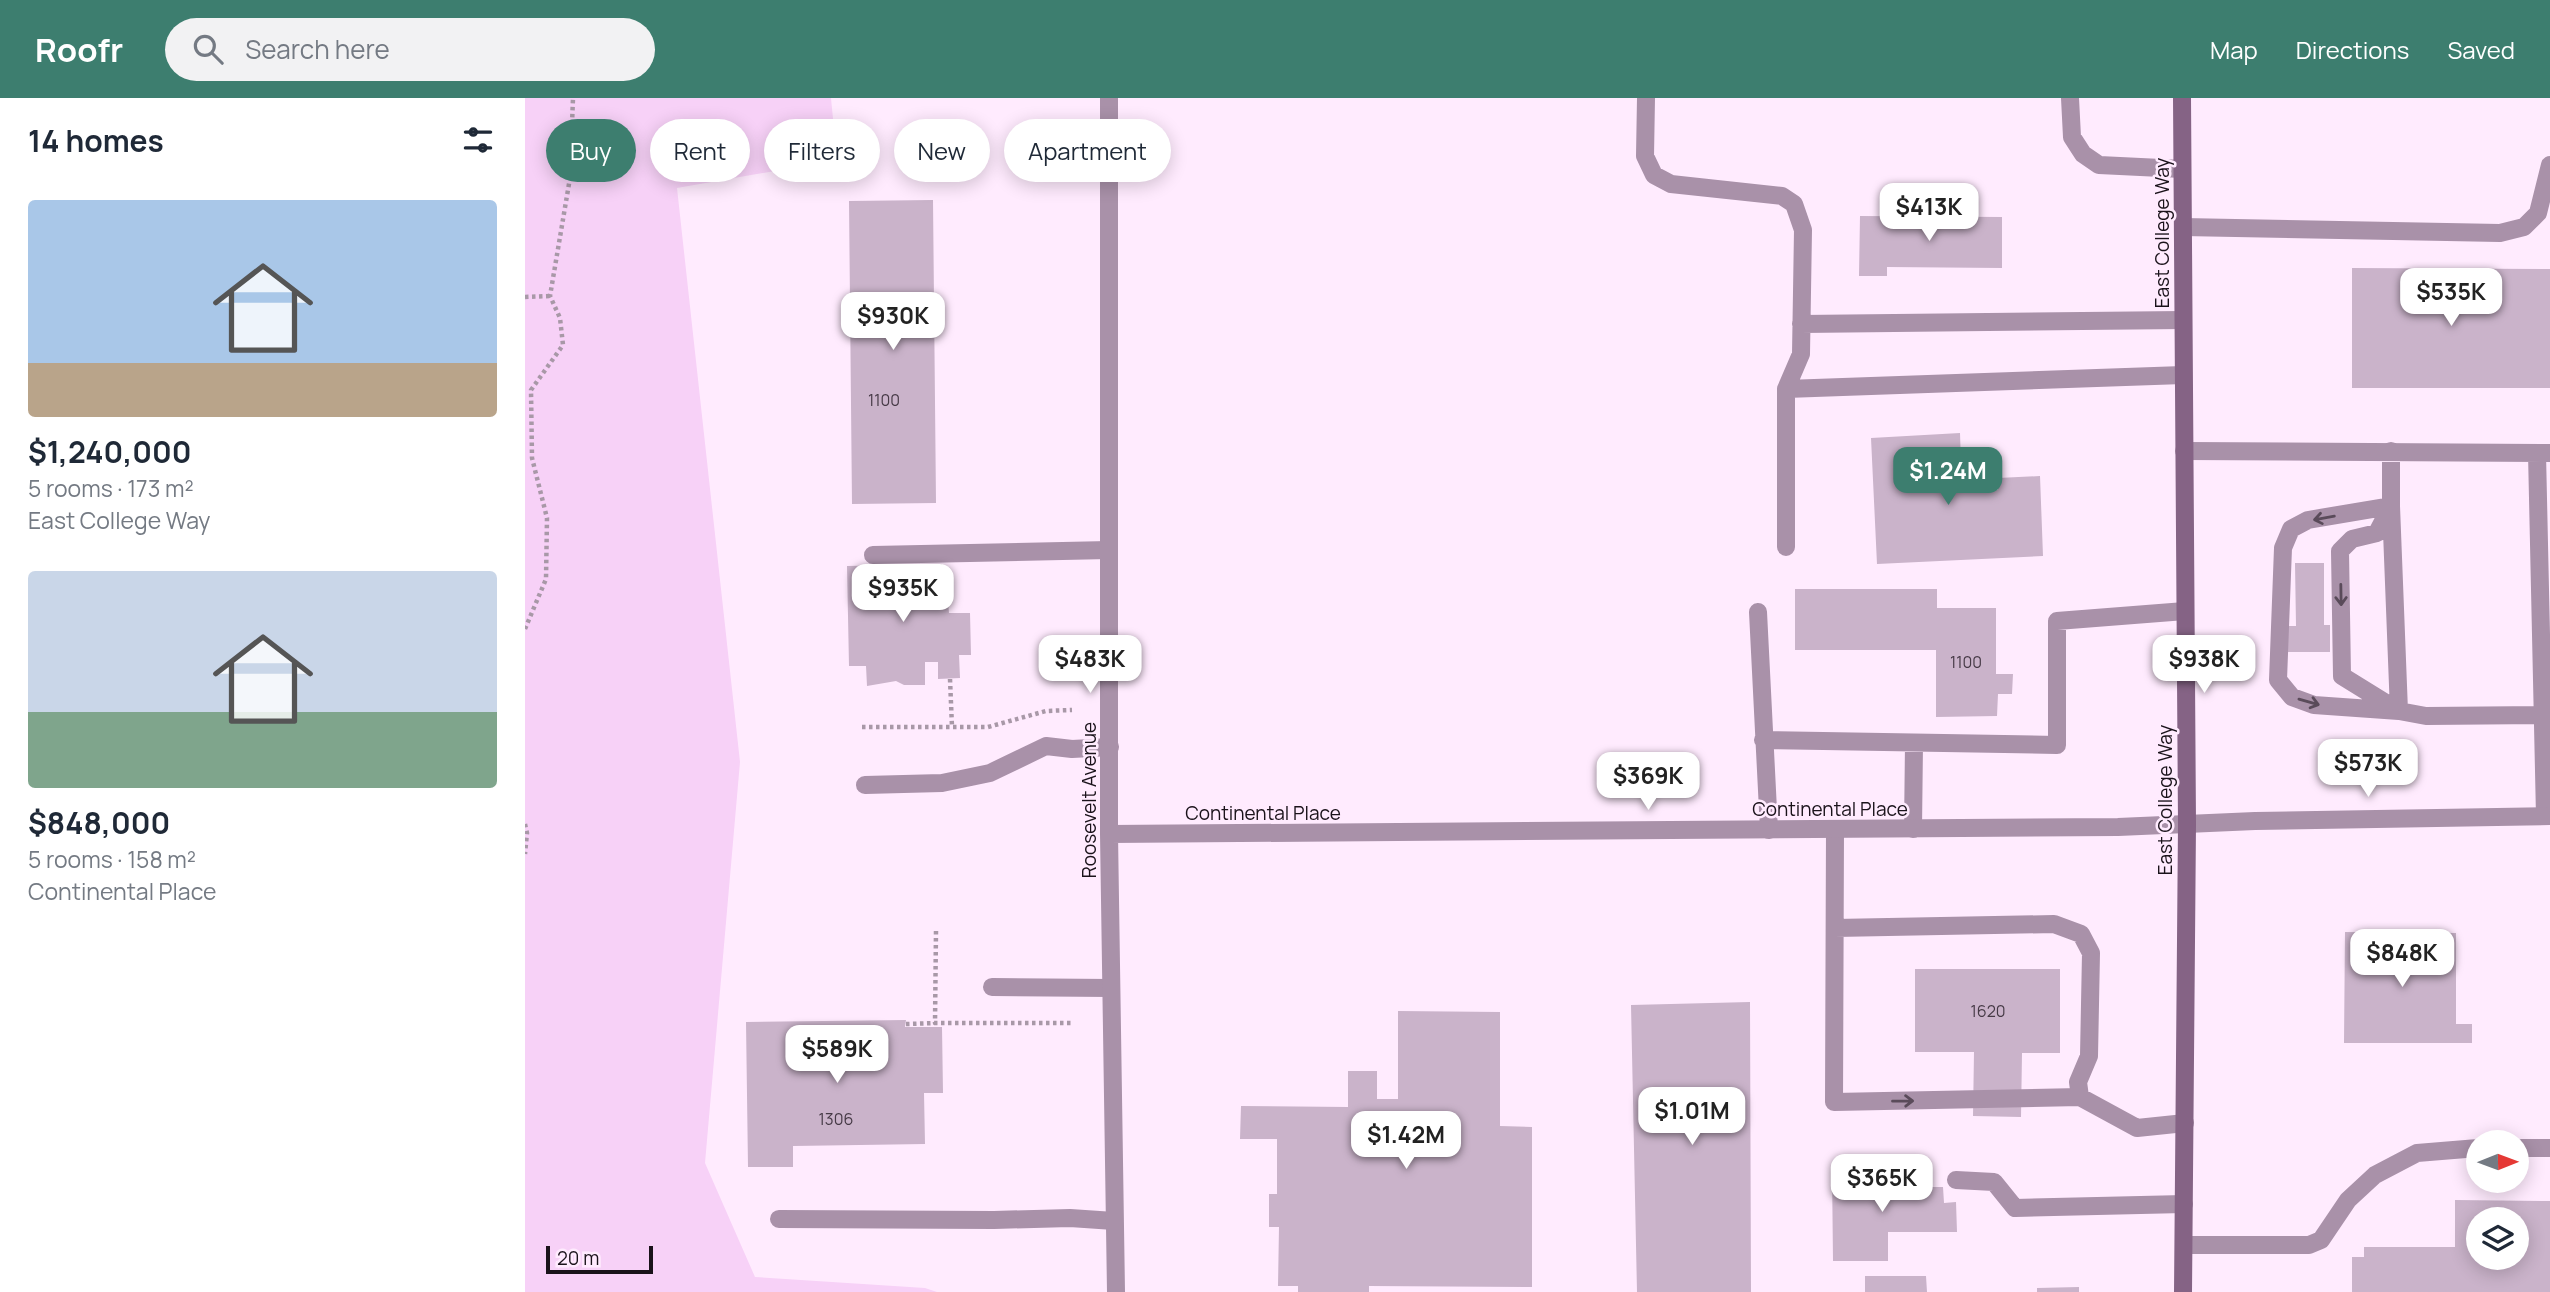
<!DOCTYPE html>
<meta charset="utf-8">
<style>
body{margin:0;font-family:Manrope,sans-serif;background:#f2f2f3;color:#1f2937;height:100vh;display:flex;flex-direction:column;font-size:26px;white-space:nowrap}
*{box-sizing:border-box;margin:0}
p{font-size:23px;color:#747a83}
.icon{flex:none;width:38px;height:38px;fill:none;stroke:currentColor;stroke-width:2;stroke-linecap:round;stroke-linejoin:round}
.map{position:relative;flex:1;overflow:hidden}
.sheet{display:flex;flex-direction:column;background:#fff;width:525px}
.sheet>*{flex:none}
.guide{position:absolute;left:21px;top:21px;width:665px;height:63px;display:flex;gap:14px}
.needle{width:46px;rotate:89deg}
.controls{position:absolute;left:1941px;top:1032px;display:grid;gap:14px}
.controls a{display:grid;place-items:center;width:63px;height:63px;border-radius:50%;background:#fff;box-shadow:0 4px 18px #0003;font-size:35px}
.scale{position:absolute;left:21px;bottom:18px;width:107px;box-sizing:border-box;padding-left:7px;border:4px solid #1a121a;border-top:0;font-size:19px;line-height:24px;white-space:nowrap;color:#1a121a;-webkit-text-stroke:5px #ffebfe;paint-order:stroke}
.price{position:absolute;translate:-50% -60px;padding:0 16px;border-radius:14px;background:#fff;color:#222;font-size:23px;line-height:46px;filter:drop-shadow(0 2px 4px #0008)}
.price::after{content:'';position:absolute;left:50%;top:42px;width:21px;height:16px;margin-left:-10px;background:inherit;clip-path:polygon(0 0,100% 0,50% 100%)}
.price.on{background:#3d7e6f;color:#fff}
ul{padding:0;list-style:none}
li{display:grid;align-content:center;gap:14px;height:371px;padding:0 28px}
li span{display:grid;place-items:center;height:217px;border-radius:7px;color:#555}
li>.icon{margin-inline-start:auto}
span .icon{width:126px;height:126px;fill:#fffc;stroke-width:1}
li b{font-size:30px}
h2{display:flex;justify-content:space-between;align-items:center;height:84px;padding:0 28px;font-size:30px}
.pill{padding:0 24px;border-radius:32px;background:#fff;box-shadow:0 4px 18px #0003;font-size:24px;line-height:63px}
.pill.on{background:#3d7e6f;color:#fff}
header{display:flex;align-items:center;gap:42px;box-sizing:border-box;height:98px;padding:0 35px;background:#3d7e6f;color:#fff}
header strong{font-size:33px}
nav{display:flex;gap:38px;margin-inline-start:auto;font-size:24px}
.search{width:490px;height:63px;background:#f2f2f3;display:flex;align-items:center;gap:18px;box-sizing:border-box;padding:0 24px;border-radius:38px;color:#747a83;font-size:26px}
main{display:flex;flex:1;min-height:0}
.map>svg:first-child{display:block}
</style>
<header>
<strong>Roofr</strong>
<div class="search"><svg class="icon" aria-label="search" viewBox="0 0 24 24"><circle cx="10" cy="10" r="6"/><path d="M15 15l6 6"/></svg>Search here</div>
<nav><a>Map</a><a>Directions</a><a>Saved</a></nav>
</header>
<main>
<section class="sheet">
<h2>14 homes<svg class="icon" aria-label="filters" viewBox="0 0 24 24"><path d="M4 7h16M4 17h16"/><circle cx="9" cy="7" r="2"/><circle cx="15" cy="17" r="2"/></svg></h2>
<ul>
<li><span style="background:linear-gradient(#a9c7e8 75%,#b9a48a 0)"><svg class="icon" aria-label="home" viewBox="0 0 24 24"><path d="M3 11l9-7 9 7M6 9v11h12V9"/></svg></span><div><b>$1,240,000</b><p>5 rooms · 173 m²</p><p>East College Way</p></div></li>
<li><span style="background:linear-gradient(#c9d6e8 65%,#7fa58c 0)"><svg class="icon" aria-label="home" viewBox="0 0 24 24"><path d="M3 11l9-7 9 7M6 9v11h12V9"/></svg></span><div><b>$848,000</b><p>5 rooms · 158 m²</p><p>Continental Place</p></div></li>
</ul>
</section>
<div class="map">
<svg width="2025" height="1194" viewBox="0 0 2025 1194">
<rect width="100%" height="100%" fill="#ffebfe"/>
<!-- green -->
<path fill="#f7d1f7" d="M0,0h306l6,62 -160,28 63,574 -35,401 50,114 170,11 12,4h-412z"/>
<!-- building -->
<path fill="#cab3ca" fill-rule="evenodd" d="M408,102l3,303 -84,1 -3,-303z
M1335,118l142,1v51l-115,-1v9h-28z
M1827,170l198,1v119h-198z
M1435,335l1,31 -20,1 1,27 56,-2v-12l42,-2 3,80 -166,8 -6,-126z
M1770,465h29v62h6v27h-43v-26h9z
M417,466v37h6l1,12h21l1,42h-12l1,23 -22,1v-17h-13v23h-21l-8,-4 -29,5 -1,-20h-17l-2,-100z
M1270,491h142v19h59v66h17l-1,20h-14l-1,22 -61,1v-67h-141z
M1820,834l111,1v91h16v19h-128z
M1390,871h145v84h-38l-1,64 -48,-1 1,-64h-59z
M1225,904l1,290h-114l-6,-287z
M873,913l102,1v114l32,1v160l-163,-1v6h-71v-6h-20l1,-59h-10v-33h8v-55h-37l1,-33 107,1v-36h29v28h21z
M381,922l-1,7h37l1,66h-19l1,51 -132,2v21h-45l-2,-145z
M1361,1071v18h57l1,16 12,-1 1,30h-69v29h-55l-1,-91z
M1930,1102l95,1v91h-198v-35h12v-10h91zM1953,1122h39v38h-39z
M1340,1178h61l1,16h-62z
M1554,1189v5h-42v-4z"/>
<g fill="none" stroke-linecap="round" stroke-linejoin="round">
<!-- path -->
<path stroke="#a898a7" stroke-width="4.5" stroke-dasharray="3.5 3.5" stroke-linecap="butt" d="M0,199l25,-1
M0,531l21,-50 1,-61 -15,-60 -1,-68 32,-45 -3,-27 -10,-22 20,-118 3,-80
M425,581l2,48
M337,629h126l58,-16 26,-1
M0,726l2,9 -2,21
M411,833l-1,92h136
M381,926l29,-1"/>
<!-- service -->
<path stroke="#a991a9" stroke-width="18" d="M1121,0l-1,58 9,19 17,9 111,12 12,8 9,26 -2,124 -15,35
M1545,0l2,39 11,17 16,11 83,4
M1658,129l317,6 24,-6 14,-14 12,-48
M1276,226l382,-4
M1659,353l366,2
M1866,353v55l8,205
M2012,355l8,363
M1866,408l-83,14 -17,9 -8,19 -5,132 14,17 22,8 85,6 27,5 124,-1
M1866,408l-14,27 -25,6 -12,12 2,125 55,34
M1261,449v-158l397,-14
M348,457l236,-5
M1233,514l11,218
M1238,642l294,5v-124l128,-10
M340,687l77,-2 48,-10 56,-27 26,3 38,-2
M1388,731l1,-85
M1310,732l-1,272 246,-5
M1310,830l219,-4 27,10 10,19 -2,103 -11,26 2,15 57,31 48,-5
M467,889l119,1
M1992,1050h33
M1431,1082l38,2 21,26 169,-4
M254,1121l215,1 76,-2 44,3
M1659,1147h125l12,-5 27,-40 27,-25 42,-22 61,-5"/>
<!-- minor -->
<path stroke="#a991a9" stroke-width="18" d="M584,0v736l7,458
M584,736l1009,-7 137,-6 295,-5"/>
<!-- secondary -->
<path stroke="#856385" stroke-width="18" d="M1657,0l5,726 -4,468"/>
</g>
<!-- one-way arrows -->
<defs><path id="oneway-shaft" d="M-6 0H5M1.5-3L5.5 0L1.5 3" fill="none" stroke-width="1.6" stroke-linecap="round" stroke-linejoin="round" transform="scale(1.75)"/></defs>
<g stroke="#5a4b5a">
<use href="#oneway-shaft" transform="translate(1799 420) rotate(170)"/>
<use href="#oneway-shaft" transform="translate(1816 497) rotate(89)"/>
<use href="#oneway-shaft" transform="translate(1784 604) rotate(16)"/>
<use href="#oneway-shaft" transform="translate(1378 1003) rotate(-1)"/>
</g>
<g text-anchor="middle" stroke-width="5" stroke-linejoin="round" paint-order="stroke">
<!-- number labels -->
<g font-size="16" fill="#463a46">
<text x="359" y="308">1100</text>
<text x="1441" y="570">1100</text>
<text x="1463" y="919">1620</text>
<text x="311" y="1027">1306</text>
</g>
<!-- street labels -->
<g font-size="19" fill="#1a121a" stroke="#ffebfe">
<text transform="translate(1637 135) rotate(-90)" y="7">East College Way</text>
<text transform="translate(564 702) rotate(-90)" y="7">Roosevelt Avenue</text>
<text transform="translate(1640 702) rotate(-90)" y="7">East College Way</text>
<text x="1305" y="718">Continental Place</text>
<text x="738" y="722">Continental Place</text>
</g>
</g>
</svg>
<div class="controls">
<a><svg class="needle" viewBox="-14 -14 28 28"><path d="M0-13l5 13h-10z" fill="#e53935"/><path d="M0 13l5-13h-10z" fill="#747a83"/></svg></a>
<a><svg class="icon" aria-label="layers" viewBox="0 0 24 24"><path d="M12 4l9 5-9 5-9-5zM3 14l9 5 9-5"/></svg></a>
</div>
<div class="scale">20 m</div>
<b class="price" style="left:1404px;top:145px">$413K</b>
<b class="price" style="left:1926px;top:230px">$535K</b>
<b class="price" style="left:368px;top:254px">$930K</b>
<b class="price on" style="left:1423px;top:409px">$1.24M</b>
<b class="price" style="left:378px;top:526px">$935K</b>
<b class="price" style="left:565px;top:597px">$483K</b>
<b class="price" style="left:1679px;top:597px">$938K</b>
<b class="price" style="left:1843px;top:701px">$573K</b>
<b class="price" style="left:1123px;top:714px">$369K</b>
<b class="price" style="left:1877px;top:891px">$848K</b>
<b class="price" style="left:312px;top:987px">$589K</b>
<b class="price" style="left:1167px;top:1049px">$1.01M</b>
<b class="price" style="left:881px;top:1073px">$1.42M</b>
<b class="price" style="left:1357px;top:1116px">$365K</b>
<div class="guide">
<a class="pill on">Buy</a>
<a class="pill">Rent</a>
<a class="pill">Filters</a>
<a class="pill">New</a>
<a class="pill">Apartment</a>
</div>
</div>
</main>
